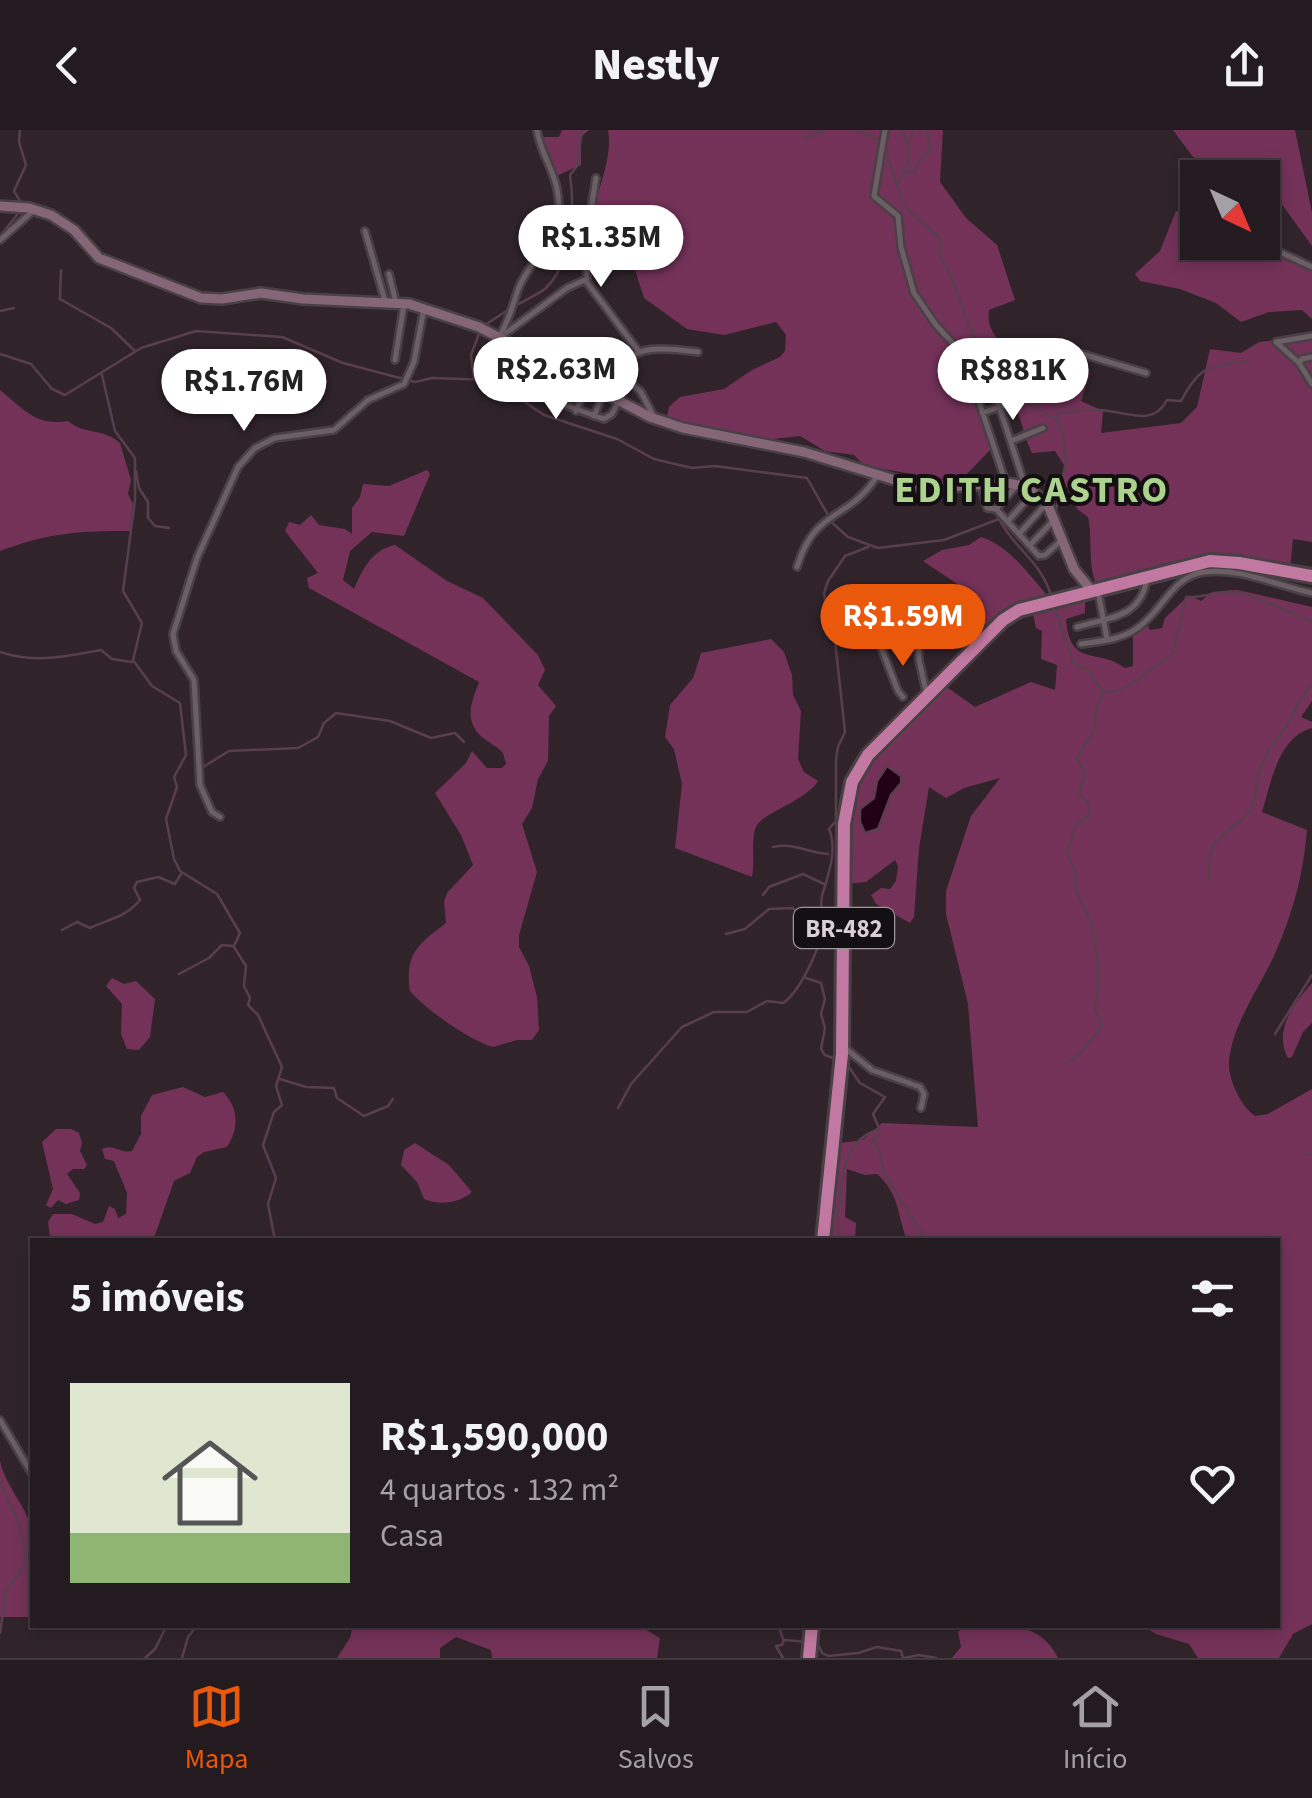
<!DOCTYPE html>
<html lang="pt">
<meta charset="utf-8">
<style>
body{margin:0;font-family:"Source Sans 3",sans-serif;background:#30282d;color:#f1f3f6;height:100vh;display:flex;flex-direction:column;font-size:38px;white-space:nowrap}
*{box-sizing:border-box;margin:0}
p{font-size:32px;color:#a3a1a5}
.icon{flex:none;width:55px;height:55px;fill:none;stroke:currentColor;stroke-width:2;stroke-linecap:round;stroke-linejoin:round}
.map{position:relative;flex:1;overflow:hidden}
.details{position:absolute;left:30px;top:1108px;width:1250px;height:390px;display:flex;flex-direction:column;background:#241b20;border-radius:0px;box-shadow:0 5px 15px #0003,0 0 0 2px #41393e}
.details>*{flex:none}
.needle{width:65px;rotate:136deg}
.controls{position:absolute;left:1180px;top:30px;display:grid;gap:20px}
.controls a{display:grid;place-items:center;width:100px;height:100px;border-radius:0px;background:#241b20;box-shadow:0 5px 15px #0003,0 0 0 2px #41393e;font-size:50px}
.price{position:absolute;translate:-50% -85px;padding:0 22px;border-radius:35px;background:#fff;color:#222;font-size:32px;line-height:65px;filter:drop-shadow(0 2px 5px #0008)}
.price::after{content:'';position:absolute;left:50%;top:60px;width:30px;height:22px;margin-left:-15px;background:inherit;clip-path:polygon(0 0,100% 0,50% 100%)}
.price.active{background:#ea580c;color:#fff}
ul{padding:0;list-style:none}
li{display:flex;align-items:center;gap:30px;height:250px;padding:0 40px}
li+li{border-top:2px solid #41393e}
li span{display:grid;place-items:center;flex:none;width:280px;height:200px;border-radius:0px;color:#555}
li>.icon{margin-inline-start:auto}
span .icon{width:120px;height:120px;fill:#fffc;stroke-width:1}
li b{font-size:42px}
h2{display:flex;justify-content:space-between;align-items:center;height:120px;padding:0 40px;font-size:42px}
header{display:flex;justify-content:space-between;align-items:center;height:130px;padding:0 40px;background:#241b20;font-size:45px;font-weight:800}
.tab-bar{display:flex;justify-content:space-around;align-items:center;height:140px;border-top:2px solid #41393e;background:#241b20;font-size:28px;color:#a3a1a5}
.tab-bar a{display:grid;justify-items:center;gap:5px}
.tab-bar .active{color:#ea580c}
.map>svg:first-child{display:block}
</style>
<header><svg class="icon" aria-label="back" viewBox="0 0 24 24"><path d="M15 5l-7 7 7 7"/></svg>Nestly<svg class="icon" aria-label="share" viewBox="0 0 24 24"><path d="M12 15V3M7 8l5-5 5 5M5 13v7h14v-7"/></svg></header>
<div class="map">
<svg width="1312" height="1528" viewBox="0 0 1312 1528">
<rect width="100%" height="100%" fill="#30242a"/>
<!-- green -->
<path fill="#743259" d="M562,0h27l-8,7v28l-27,12 -14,-40h19z
M608,0h335l-3,52 26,36 31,27 18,55 -26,10c-4,27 19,33 27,55 25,-1 50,0 74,8l-9,28 22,10 -2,22 80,-10 16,-16 13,-58 31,4 18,-11 53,-6v206l-19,-3 -3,30 -77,-11 -116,28c-10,-22 -4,-45 -9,-69l-11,-8 -8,-22 -5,1 -3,-9 3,-14 -9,-14 -23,2c-10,-20 -16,-59 -30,-73l-24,7v19l13,43 -28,29 -14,2 -84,-14 -11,-11 -29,-4 -25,-15 -34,4 -100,-20 3,-13 11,-10 44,-8 28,-19 28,-13 5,-6 1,-16 -10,-13 -52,13 -37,-6 -43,-31 -18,-56c-6,10 -11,19 -25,17 -26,-39 15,-88 7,-129z
M1173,0h122l17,83v33l-39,-54 -10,5 -1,-19 -23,-1 -19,-11 -27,-9z
M1176,81l21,3 1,28 58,1 56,25v51l-10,-9 -33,2 -28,10 -25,-19 -36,-14 -40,-8 -5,-7 25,-23z
M0,260c25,20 35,36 68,31 18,15 34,6 52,22l11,37 -3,14 5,10 -3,27c-49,0 -79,1 -130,20z
M427,340l3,4 -26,62 -32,-4 -22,19 -7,29 11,9c9,-21 18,-39 41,-44l52,36 36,17 55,57 7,15 -7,15 18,21 -7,10 -1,45 -10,18 -6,29 -10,16 15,48 -18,63v12l10,19 8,31 2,33 -7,10h-15l-24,7c-22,-6 -67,-37 -83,-56 -6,-38 10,-48 36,-68l-2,-21 3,-9 26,-28 -12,-30 -26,-42 31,-30 6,-12 15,17h15l4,-4 -3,-11c-6,-7 -14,-10 -21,-16 -19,-17 -10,-36 -3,-55l-170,-94 -2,-10 11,-5 -33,-42 4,-9 11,3 11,-10 8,10 26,4 7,5v-26l8,-11 3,-13 26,2z
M981,407c29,9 50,40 69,62l-72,33 -23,-16 17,-22 -49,-33 19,-11 27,-5z
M1238,460l74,17v94l-11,16 11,5v6c-34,9 -41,55 -50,84l45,18c-4,46 -14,83 -33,126 -16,34 -42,69 -45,106 -1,18 12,44 26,54l13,-2 44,-25v535l-19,10 -14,24h-81l-9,-14 -33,-10 -15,-9h137v-385h-371c-10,-25 -7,-46 -30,-66l-12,1 -18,-6 -2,48 11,6 -1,17h-23l8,-97 23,-3 19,-17 96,4 -10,-123 -22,-90v-23l25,-75 29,-38 -36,10 -18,10 -17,-11 -10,61 -5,69 -4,6 -34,-19 -5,-9 10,-7 9,1 6,-8 2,-15 -3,-6 -29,22 -20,2 1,-67 18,-54 76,-80 34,24 56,-25 24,8 2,-25 -16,-6 1,-28 -6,-3 -4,-18 53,-15v18l-19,6c4,50 31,28 59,49l8,-2v-31l14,-11 3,6 12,-2 3,-10 24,-23 12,6 11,-9z
M771,509l13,13 8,23 1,20 8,16 -3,48 6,13 14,9c-14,22 -59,32 -63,48 -4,17 0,32 -3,48l-77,-29 7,-64 -8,-35 -9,-12 5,-32 23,-27 8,-25z
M112,848l12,6 12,-3 19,18 -5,38 -11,13 -12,-1 -6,-15 1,-30 -16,-18z
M1312,853v40l-9,9 -11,25 -4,1c-15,-27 6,-55 24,-75z
M183,957l22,10 18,-5c16,16 16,37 4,55l-23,5 -7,5 -7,16 -16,8 -20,57 -91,2 -13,-3 -2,-15 5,-8h19l23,10 8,-2 6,-16 6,3 3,9 8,-4 1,-21 -13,-32 -9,-2 -3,-10c11,-6 19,5 30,2l9,-17v-18l11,-21z
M56,999h15l8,4 3,10 -2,8 7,14 -3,4h-11l-6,5 13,19 -1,7 -13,4 -8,-4 -7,8 -5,-3 7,-16 -11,-47z
M415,1013l34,22 23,27c-13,11 -32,14 -48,7l-7,-17 -16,-17 3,-15z
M0,1330c4,23 22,41 30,63 8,24 3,68 2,94h-32z
M353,1495h285l22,13 -3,20h-165l-1,-8 -35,-13 -16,11v10h-103l13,-20z
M967,1495c35,0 73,-5 91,33h-106l9,-11 -3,-15z"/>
<!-- water -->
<path fill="#220015" stroke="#593e4e" stroke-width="2.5" d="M887,636l14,10v7l-10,12 -13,34 -13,4 -5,-11v-13l14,-11 3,-17z"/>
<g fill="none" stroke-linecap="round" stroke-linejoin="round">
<!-- stream -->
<path stroke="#593e4e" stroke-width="2.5" d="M20,0l-1,12 7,23 -12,26 9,15
M857,0l22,10
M804,8l21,-8
M910,10l3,-10
M884,14l19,61 38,34 -3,14c16,25 19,40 29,67 10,25 26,50 43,69
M906,42l10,-1 1,-7 13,-13 -3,-21
M898,53c11,-19 17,-32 3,-53
M0,106l20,-25
M61,140l-1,29 51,29 23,22
M519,174c8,-5 20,-10 27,-16 27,-27 29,-78 24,-113l7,-9 5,-36
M0,181l14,-3
M485,195l26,-17
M0,224l31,10 21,25 13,6 76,-47 55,-17 86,6 61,26 72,19 17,-4 60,2 52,35 73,24 37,20 38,9 23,-2 92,12 21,37
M102,245l13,56 20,27v42l-12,91 19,32 -9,37 19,26 28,17 6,52 -12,22 3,10 -11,32 8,40 6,12 37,23 23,39 -6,13
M474,249l-3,-24 9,-24
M1016,266l41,24 7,17 2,26 -11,52
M1057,290l1,-7c14,-1 29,-4 42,-3 26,1 53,18 67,-10l14,1c20,-38 29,-34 67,-40
M136,341l3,17 9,14v16l7,8 14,2
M829,390l19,17 30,11 66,-8 55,-21c17,33 40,38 53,79
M1054,476l20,58 13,6 15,20
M827,482l-3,-19 4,-12 17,-25 23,-9
M0,522c33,12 67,4 101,-2l11,9 20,3
M1105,562c25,0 48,-25 68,-39l13,-56c17,2 36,-9 54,-4 24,7 49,19 72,29
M203,637l26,-16 69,-3 20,-11 6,-14 12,-10 54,8 41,17 24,-5 9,9
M773,717c21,-5 35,6 55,7
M1210,750c-5,-46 16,-43 42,-70l7,-38 11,-25 15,-18 15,-29 12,-15
M763,765l6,-8 34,-13 21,10
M62,800l15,-8 13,6c19,-9 35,-10 50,-28l-6,-12 3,-6 21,-5 17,7 6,-10
M726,804l19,-5 24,-20 24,-1 10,12v21l11,7
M234,817l12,19 -2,20 6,12 -2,7 10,10 24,52 -6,19 6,19 -8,7 -11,33 13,33 -8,26 7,36
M179,844l30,-16 13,-13 11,1
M806,848l15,5 4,16 -4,15 4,14 -4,21 4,6 13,5
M1275,904l37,-59
M846,933l14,20 25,14 -12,17 6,14
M1066,933l10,-5 27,-33 -9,-17 4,-14v-34l-8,-41 -14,-28 -1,-20 -8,-17 9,-29 14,-10 -2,-12 -9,-10 6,-20 -8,-15 17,-27 2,-22 7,-17
M280,949l26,8 28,1 3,10 27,18 24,-10 5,-7
M618,978l13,-24 51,-57 32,-15h33l20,-11 16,2c15,-9 34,-49 38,-67 4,-13 -2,-27 1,-40 6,-21 16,-46 7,-67l7,-8v-61l2,-13 7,-15 -12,-110
M878,999l2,6 -8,7 7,8 5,23 42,67
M1306,1024h6
M838,1110c2,-37 -3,-97 39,-110
M0,1351l18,40 8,33 -2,12 -18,25 -6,42
M778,1495l5,14
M785,1510l22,2
M817,1512l5,11 6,3 30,-3 19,-6 24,4 2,7
M145,1528l10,-9 12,-24
M182,1528l6,-21 9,-12
M783,1528l-7,-12 6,-1 2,-5
M904,1528l15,-3 17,3"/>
<defs>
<path id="street" d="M885,0l-11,66 24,20 3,31 13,46 22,32 57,62 32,99
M365,101l20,70
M0,110l33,-29
M1258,112l54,25
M389,144l7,29
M586,151l53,71
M502,206l65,-48 20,-9 -1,-38 10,-63
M499,207c11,-18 13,-31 20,-50 16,-37 48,-47 38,-98 -4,-21 -17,-37 -20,-59
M1312,227l-10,2 -3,4 13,21
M395,230l9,-56
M542,230l-11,27 4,7 69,25 8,-5 7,-14
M1299,233l-23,-21 36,-6
M544,268l13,-29
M559,274l14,-28
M980,275l26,78
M576,281l11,-25
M982,283l31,-11 1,-27 7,-8 33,-2 16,-10 12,-1 64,19
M594,286l10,-24
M654,287l-13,-25 -18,-16c1,-36 51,-27 75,-24
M1011,311l32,-13
M981,355l6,23 9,1 43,47 6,-1 17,-15
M996,379l21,-24
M1008,391l25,-28
M1019,404l28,-31
M1030,415l22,-23
M797,437c18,-60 51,-45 80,-91
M1098,461l9,48
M1077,497c33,-10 64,-9 70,-49
M1081,514c20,-3 42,-4 59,-18 23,-17 33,-50 64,-54 35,-5 74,14 108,21
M903,567l-5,-6 -28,-72 1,-6 6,-5 14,5 27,22 1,25 7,31
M220,687l-8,-5 -12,-27 -6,-105 -18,-29 -3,-17 24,-76 41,-91 17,-19 20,-10 59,-8 34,-30 36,-16 10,-22 10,-54
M845,918l27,22 48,17 4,7 -3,14
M0,1290l32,54"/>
<path id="secondary" d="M0,76l29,2 22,7 23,15 25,28 102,40 21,1 39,-6 42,6 106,5 70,23 171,90 33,11 121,24 107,33 36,2 59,-4 19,3 22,17 27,66 17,21"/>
<path id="highway" d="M823,1110l19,-186 2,-230 8,-42 16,-27 135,-135 16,-10 191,-49 29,2 73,13
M809,1528l3,-33"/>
</defs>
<!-- street casing -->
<use href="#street" stroke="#494045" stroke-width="10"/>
<!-- secondary casing -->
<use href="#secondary" stroke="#494045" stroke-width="14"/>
<!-- highway casing -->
<use href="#highway" stroke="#494045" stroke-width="18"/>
<!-- street -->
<use href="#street" stroke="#6b5e64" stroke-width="5"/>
<!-- secondary -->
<use href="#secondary" stroke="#856676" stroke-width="9"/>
<!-- highway -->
<use href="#highway" stroke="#c279a1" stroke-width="12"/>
</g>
<g text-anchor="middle" stroke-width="8" stroke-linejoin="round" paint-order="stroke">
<!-- shield labels -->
<rect fill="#140f12" stroke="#9d969a" stroke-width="2.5" x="794" y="778" width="100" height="40" rx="8"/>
<g font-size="25" font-weight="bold" fill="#d8d0d4">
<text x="844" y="807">BR-482</text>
</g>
<!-- district labels -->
<g font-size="38" font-weight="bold" letter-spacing="2.5" fill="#acd28e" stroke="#140f12">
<text x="1032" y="372">EDITH CASTRO</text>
</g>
</g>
</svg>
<div class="controls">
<a><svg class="needle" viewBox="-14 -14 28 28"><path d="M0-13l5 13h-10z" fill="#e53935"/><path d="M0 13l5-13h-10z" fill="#a3a1a5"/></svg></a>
</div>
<b class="price" style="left:601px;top:160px">R$1.35M</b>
<b class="price" style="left:556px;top:292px">R$2.63M</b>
<b class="price" style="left:1013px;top:293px">R$881K</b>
<b class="price" style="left:244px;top:304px">R$1.76M</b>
<b class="price active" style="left:903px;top:539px">R$1.59M</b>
<section class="details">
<h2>5 imóveis<svg class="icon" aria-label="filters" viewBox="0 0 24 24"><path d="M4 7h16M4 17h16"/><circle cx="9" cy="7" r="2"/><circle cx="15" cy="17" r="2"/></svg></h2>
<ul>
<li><span style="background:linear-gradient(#dfe7d0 75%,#8fb573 0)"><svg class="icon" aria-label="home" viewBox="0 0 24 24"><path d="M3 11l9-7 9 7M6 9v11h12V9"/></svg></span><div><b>R$1,590,000</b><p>4 quartos · 132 m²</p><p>Casa</p></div><svg class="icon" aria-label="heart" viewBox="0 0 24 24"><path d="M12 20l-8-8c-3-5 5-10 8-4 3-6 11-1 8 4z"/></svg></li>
</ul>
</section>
</div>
<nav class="tab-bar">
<a class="active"><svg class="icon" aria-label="map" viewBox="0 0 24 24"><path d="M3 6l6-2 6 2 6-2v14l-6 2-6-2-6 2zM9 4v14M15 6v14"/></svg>Mapa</a>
<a><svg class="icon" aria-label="saved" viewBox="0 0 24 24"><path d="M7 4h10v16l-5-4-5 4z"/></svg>Salvos</a>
<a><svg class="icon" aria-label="home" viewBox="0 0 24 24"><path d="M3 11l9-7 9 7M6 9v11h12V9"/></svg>Início</a>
</nav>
